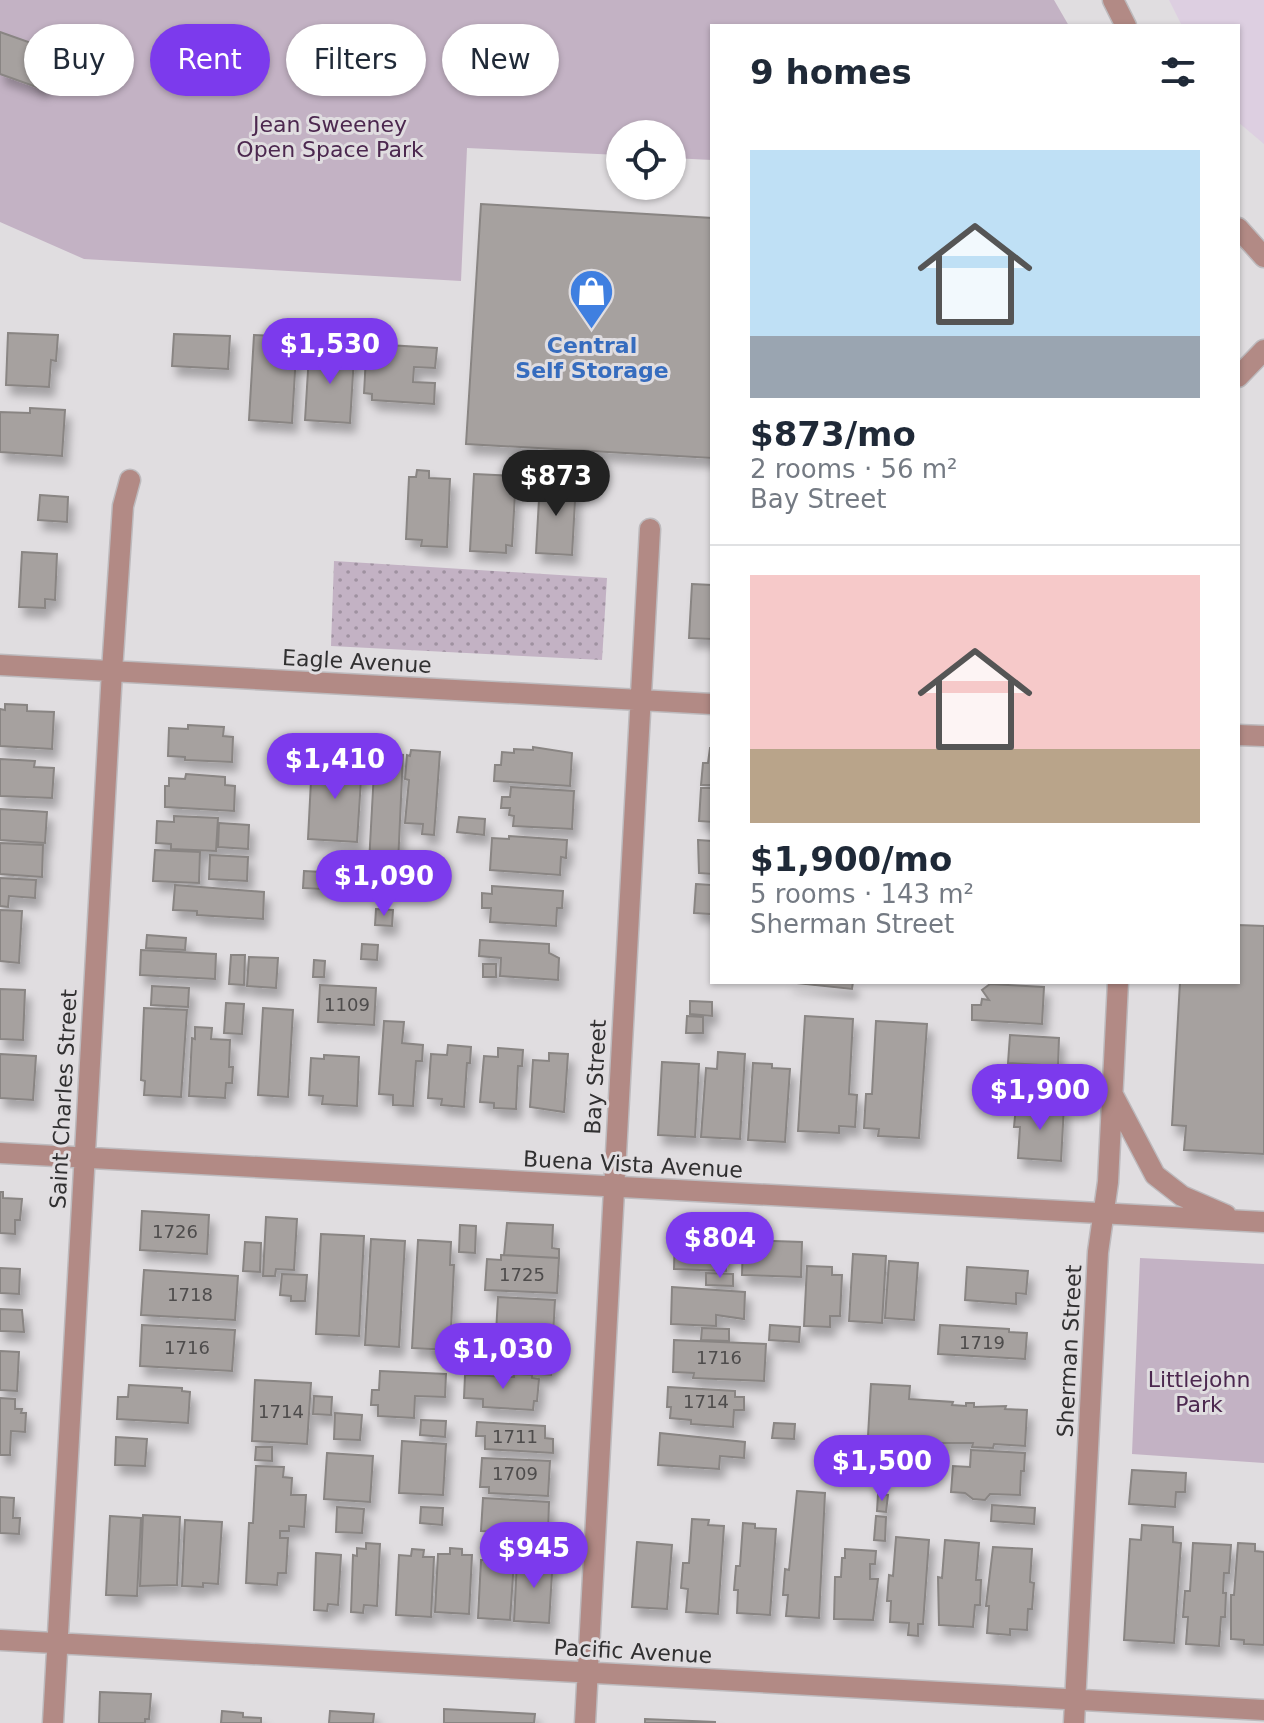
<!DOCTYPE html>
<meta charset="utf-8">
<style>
body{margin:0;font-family:"DejaVu Sans",sans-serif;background:#f6f6f7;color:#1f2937;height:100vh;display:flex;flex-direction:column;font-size:30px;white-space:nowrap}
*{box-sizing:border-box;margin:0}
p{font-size:26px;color:#747a83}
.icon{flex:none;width:44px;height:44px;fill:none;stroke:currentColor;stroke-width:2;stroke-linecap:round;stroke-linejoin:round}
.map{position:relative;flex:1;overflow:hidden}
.details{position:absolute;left:710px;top:24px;width:530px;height:960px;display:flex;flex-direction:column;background:#fff;border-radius:0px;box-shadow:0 2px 6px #0004}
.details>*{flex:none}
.guide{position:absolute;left:24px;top:24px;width:566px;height:72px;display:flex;gap:16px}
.controls{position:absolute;left:606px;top:120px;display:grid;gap:16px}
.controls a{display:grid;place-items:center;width:80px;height:80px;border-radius:50%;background:#fff;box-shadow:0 2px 6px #0004;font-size:40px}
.price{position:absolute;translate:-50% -68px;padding:0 18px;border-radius:28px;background:#7c3aed;color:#fff;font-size:26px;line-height:52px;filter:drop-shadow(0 2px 4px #0008)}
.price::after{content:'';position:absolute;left:50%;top:48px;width:24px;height:18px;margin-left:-12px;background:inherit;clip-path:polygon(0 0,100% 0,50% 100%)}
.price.active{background:#222;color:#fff}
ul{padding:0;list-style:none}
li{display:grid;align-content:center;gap:16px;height:424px;padding:0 40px}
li+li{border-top:2px solid #e0e1e3}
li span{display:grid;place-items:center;height:248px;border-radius:0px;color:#555}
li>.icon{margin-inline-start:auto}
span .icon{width:144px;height:144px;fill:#fffc;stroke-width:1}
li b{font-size:34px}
h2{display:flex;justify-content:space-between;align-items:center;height:96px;padding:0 40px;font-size:34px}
.chip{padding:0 28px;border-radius:36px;background:#fff;box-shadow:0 2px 6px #0004;font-size:28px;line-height:72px}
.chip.active{background:#7c3aed;color:#fff}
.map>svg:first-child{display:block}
</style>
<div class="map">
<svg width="1264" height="1723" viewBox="0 0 1264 1723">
<defs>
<pattern id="garden-dots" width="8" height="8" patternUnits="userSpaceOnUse" patternTransform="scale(2)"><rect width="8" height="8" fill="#c3b2c4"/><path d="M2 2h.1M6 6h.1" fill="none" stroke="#9f91a0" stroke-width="1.8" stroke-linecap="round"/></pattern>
<filter id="shadow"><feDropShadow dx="5" dy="9" stdDeviation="4" flood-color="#0004"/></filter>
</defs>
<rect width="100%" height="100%" fill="#e0dde0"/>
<!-- commercial -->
<path fill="#ddcfe1" d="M1169,0h95v144l-26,-22v-96h-56z"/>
<!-- park -->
<path fill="#c3b2c4" d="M0,0h1054l15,26h-357v134l-40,-2v-24h-52v21l-153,-7 -6,133 -377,-22 -84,-37z
M1140,1258l124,6v199l-132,-9z"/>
<!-- garden -->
<path fill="url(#garden-dots)" d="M334,561l273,17 -5,82 -271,-14z"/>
<!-- building -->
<path fill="#a6a19f" stroke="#898583" stroke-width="2" filter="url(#shadow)" d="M0,32l54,19 -12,38 -42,-15z
M481,204l231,14v240l-246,-14z
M8,333l50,2 -2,26 -5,-1 -2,27 -43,-2z
M174,334l56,2 -2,33 -56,-3z
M254,335l43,2 -5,86 -43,-3z
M371,344l66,4 -2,20 -21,-1 -1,15 22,1 -1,21 -62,-4v-6l-8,-1 2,-37 5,1z
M325,348l26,2 -1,6 4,1 -4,66 -45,-3 4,-66 16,1z
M30,408l35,2 -3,46 -62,-4v-40l30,1z
M417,470l12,1v7l21,1 -3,68 -26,-1 1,-6 -16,-1 3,-62h7z
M474,474l42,2 -4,70 -6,-1v8l-36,-2z
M540,481l36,2 -4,72 -36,-2z
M40,495l28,2 -1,25 -29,-2z
M22,552l35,2 -2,46 -10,-1v9l-26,-1z
M692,584l20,1v54l-23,-1z
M5,704l22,1v6l27,1 -2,37 -52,-3v-37l5,1z
M188,725l36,2 -1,9 10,1 -1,25 -47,-2v-3l-17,-1 1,-28 19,1z
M287,741l17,1 -1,27 -17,-1z
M533,747l39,6 -2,33 -76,-5 1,-16h6l1,-13 12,1v-4l19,1z
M710,748h2v37h-11l2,-22h5z
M411,750l29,2 -6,83 -12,-1 1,-10 -18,-1 4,-43 -4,-1 2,-24 3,1z
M375,753l28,2 -5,109 -29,-1z
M0,759l35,2 -1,6 20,1 -2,30 -52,-2z
M327,759l21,1v3l14,1 -5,78 -49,-3 4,-78 15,1z
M186,774l39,3v8l10,1 -1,25 -69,-4v-21h4v-8l16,1z
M511,787l63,4 -2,38 -59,-3 1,-10 -5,-1 1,-7h-9l1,-11h8z
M701,788h11v34l-13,-1z
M0,809l47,3 -2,31 -45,-3z
M174,816l44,2 -2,33 -45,-2v-5l-15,-1 1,-22 17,1z
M459,817l26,2 -1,16 -27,-3z
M219,823l30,2 -1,24 -30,-2z
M509,836l58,4 -1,18 -5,-1 -1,18 -70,-5 2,-32 17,1z
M698,840l14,1v33l-13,-1z
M0,843l43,2 -1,32 -42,-3z
M155,850l45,2 -1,31 -46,-2z
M210,855l38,2 -1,24 -38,-2z
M304,871l18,1 -1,17 -18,-1z
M0,878l36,2 -1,18 -26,-2 -1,11 -8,-1z
M696,884l16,1v32l-2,-3 -16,-1z
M175,885l89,7 -1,27 -66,-4v-4l-24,-1z
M492,886l71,5 -1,17h-5l-1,18 -66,-4 1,-14h-9v-15l10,1z
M376,909l17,1 -1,16 -17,-1z
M0,910l22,1 -3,52 -19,-2z
M1238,925l26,1v228l-80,-4 2,-24 -14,-1 8,-143h58z
M147,935l39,3 -1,12 -39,-2z
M480,940l69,4v9l10,5 -1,22 -58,-4 1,-18 -22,-2z
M362,944l16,1 -1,15 -16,-1z
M141,950l75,4 -1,25 -75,-4z
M231,955h14l-1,30 -15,-1z
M249,957l29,1 -2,30 -29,-2z
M314,960l11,1 -1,16h-11z
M483,964h13v13h-13z
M787,982h66l-1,7z
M990,984l54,3 -2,37 -70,-4v-15h9l1,-6 7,1 -7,-10z
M320,985l56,3 -2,37 -56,-3z
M152,986l37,2 -1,19 -37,-2z
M0,989l25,1 -2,50 -23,-1z
M690,1001l22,1v14l-22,-2z
M226,1003l18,1 -2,30 -18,-1z
M144,1008l43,2 -6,87 -37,-2 1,-14 -4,-1z
M263,1008l30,2 -5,87 -30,-2z
M687,1016l16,1v16h-17z
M805,1016l48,3 -4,75 8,1 -2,32 -16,-1v7l-41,-2z
M384,1021l20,1 -2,21 21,2 -1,16h-6l-3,45 -20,-1v-10l-14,-1z
M876,1021l51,3 -8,114 -41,-2 1,-7 -15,-1 2,-34h6z
M195,1027l17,1 -1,11 19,1 -1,27h4l-1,16h-6l-1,15 -36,-2 3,-58 3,1z
M1010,1035l49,3 -1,28 -50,-3z
M448,1045l23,2 -1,16h-3l-3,44 -23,-2 1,-6 -14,-1 3,-44 16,1z
M498,1048l25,2 -1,16h-4l-2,43 -22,-1v-5l-14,-1 4,-46 14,1z
M718,1052l27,2 -5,85 -39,-2 5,-69 11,1z
M549,1053l19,1 -4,58 -34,-5 3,-47 16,1z
M0,1054l36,2 -3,44 -33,-2z
M324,1055l35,2 -2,49 -35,-2 1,-8 -14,-1 2,-37 13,1z
M662,1062l37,2 -4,73 -37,-2z
M753,1063l19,1v4l18,1 -5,73 -37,-2z
M1003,1066l54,4 -2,36 -41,-3v-9l-33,-2 1,-19 21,1z
M1022,1104l42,2 -3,55 -43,-3 2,-31h-6l2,-21h6z
M0,1192h3v6l19,1 -2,21h-5v14l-15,-1z
M142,1211l67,4 -2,39 -67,-4z
M266,1217l31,2 -3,51 -18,-1 -1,7h-12z
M507,1223l46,2 -1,23 7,1v9l-55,-3z
M460,1225l16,1 -1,27 -16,-1z
M675,1232l53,2 -2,37 -52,-2z
M321,1234l43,2 -5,100 -43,-2z
M371,1239l34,2 -6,106 -34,-2z
M418,1240l33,2 -1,23h4l-4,85 -38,-2z
M743,1240l59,2 -1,35 -59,-2z
M245,1242l16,1 -1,29 -17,-1z
M853,1254l33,2 -4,67 -33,-2z
M501,1255l58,3 -2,35 -72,-3 2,-31 14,1z
M889,1261l29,2 -4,57 -29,-2z
M807,1266l25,1v8h10l-2,41h-10v11l-26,-1z
M967,1267l61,4 -2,23 -10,-1v11l-51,-4z
M0,1268l20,1 -1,25 -19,-1z
M144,1270l94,6 -3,44 -94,-5z
M706,1273l27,1v12l-27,-1z
M282,1274l25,1 -2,26h-14v-5l-11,-1z
M672,1287l73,5 -1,27 -28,-4v11l-45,-2z
M498,1297l57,3 -2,36 -57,-3z
M0,1309l22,1 2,22 -24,-1z
M142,1325l93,5 -3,41 -92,-5z
M770,1325l30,2 -1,15 -30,-2z
M940,1325l69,4v3l18,1 -2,26 -87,-5z
M702,1328l27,1v12l-28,-1z
M496,1336l57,3 -2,36 -57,-3z
M674,1340l92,4 -2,37 -71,-3 1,-5 -21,-1z
M0,1351l19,1 -2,39 -17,-1z
M380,1371l66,3 -1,23 -30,-1 -1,22 -36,-2v-11h-7l1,-15h7z
M514,1374l18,1v3l7,1 -2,22h-3l-1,9 -50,-3v-8l-19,-1 1,-23 49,2z
M255,1380l56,3 -4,61 -55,-3z
M871,1384l39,2 -1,13 44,3 -1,3 14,1v-3h8v4l32,-1 -1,3 22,1 -2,36 -31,-2 -1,4 -21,-1 1,-4h-33l-37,-5v5l-25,-1v-5l-10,-1z
M129,1385l53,3v3l8,1 -2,31 -71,-4 1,-22h10z
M668,1387l67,4v6h9v13h-10l-1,17 -42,-3v-4l-21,-2 1,-11h-4z
M314,1396l18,1 -1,18 -18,-1z
M0,1398l15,1v10h7l-1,4h5l-1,19 -14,-1 -1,24h-10z
M335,1413l27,2 -2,25 -26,-1z
M421,1420l25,1 -1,16 -25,-2z
M477,1422l68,4v12l8,1v14l-68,-4v-13h-9z
M774,1423l21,1 -1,15 -22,-1z
M660,1433l85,9 -1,16 -24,-2 -1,13 -61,-4z
M116,1437l31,2 -2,27 -30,-1z
M402,1441l44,3 -3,51 -44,-2z
M256,1447h16v14l-17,-1z
M971,1450l54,3 -1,18h-3l-1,24 -30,-1 -5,6 -12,-1 -8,-6 -14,-1 2,-26 17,1z
M327,1453l46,3 -3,46 -46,-3z
M482,1458l68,3 -2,35 -59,-3v-6h-9z
M256,1466l28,1 -1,10 9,1 -1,17h15l-2,32 -15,-1v5h-9v7h8l-2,35h-8l-1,12 -31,-2 3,-60h4z
M1132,1470l54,3 -1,19h-9l-1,15 -46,-3z
M797,1491l28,2 -6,125 -33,-2 2,-21h-5l2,-26 4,1z
M878,1494l10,1 -2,17 -9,-1z
M0,1497l14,1 -1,20h7l-1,16 -19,-1z
M483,1498l66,4 -1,33 -67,-4z
M992,1505l43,3 -1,16 -43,-3z
M337,1507l27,2 -2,24 -26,-1z
M421,1507l22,1 -1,17 -22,-2z
M143,1515l37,2 -3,68 -37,1z
M110,1516l31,2 -4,78 -31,-1z
M876,1516l10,1 -1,24 -11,-1z
M692,1519l17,1 -1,5 16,1 -6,88 -32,-2 2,-23 -7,-1 2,-25h6z
M185,1520l37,2 -4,62 -15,-1v4l-21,-1z
M743,1523l12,1v4l21,1 -6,86 -33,-2 1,-23h-4l2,-24h4z
M1142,1525l31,2v15l8,1 -7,100 -50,-3 6,-101 11,1z
M896,1537l33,3 -6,84h-5v12l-10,-1 1,-12 -19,-1 1,-21h-4l2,-26 4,1z
M945,1540l34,3 -3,37h5l-1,25h-5l-2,22 -34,-2 -1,-48 4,1z
M637,1542l35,3 -5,64 -35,-2z
M366,1543l14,1 -3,62 -13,-1 -1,8 -12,-1 2,-57 4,1v-8l9,1z
M1193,1543l38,2 -2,28h-5l-1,20h3l-1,24h-4l-2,29 -33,-2 2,-27h-5l2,-26h5z
M1238,1543l17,1v7l9,1v93l-20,-1v-4l-13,-1v-44h3z
M993,1547l39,2 -2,33 4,1 -2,26h-4l-1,21 -17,-1v6l-23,-2 2,-27h-3z
M450,1548l12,1v6h10l-3,59 -34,-2 3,-58h12z
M412,1549l12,1 -1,7h11l-3,60 -35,-2 3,-60 12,1z
M845,1549l31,2 -1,13h-5v15h8l-5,41 -39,-1 1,-42h6l1,-19h3z
M316,1553l25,2 -3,50 -10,-1 -1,7 -13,-1z
M490,1554l13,1v6h11l-4,59 -32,-2 3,-58h9z
M534,1556l19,1 -4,66 -35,-2 3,-60 17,1z
M100,1692l51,2 -2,25h-4v4h-46z
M444,1709l91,5 -1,9h-90z
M222,1711l21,2v4l18,1v5h-40z
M330,1711l44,3 -1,9h-44z
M645,1719l71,3 -71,1z"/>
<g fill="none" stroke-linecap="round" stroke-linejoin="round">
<defs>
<path id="minor" d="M1113,0l13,26
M1238,228l26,29
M1238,377l26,-27
M0,665l712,39
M1238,735l26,1
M1113,1095l42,80 27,21 44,19
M0,1153l1264,69
M0,1640l1264,70
M53,1723l59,-1052 11,-165 7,-26
M585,1723l65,-1194
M1074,1723l24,-471 10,-70 10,-200"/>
</defs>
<!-- minor casing -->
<use href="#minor" stroke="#bdbabd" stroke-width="23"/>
<!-- minor -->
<use href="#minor" stroke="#b28a85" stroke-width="20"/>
</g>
<!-- icons -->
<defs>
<symbol id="shop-pin" viewBox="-11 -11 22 30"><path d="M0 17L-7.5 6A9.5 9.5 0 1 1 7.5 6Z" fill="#3f7fe0" stroke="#e0dde0"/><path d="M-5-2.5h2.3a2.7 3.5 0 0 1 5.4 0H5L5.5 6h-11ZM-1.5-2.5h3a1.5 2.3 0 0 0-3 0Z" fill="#fff"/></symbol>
</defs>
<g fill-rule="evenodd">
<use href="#shop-pin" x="566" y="266" width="51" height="69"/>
</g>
<g text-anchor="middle" stroke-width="6" stroke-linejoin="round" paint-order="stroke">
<!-- number labels -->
<g font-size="18" fill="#4e4c4c">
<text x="347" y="1011">1109</text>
<text x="175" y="1238">1726</text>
<text x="522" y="1281">1725</text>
<text x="190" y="1301">1718</text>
<text x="982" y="1349">1719</text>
<text x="187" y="1354">1716</text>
<text x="719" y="1364">1716</text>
<text x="706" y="1408">1714</text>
<text x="281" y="1418">1714</text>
<text x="515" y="1443">1711</text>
<text x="515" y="1480">1709</text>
</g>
<!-- park labels -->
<g font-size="22" fill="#4c284f" stroke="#e0dde0">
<text x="330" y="132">Jean Sweeney<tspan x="330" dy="25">Open Space Park</tspan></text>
<text x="1199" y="1387">Littlejohn<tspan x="1199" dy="25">Park</tspan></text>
</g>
<!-- shop labels -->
<g font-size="22" font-weight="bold" fill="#366cbe" stroke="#e0dde0">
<text x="592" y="353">Central<tspan x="592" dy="25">Self Storage</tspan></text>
</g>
<!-- street labels -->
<g font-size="22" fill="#313031" stroke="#e0dde0">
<text transform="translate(357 661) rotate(3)" y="8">Eagle Avenue</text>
<text transform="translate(595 1077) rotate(-87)" y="8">Bay Street</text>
<text transform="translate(63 1099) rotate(-87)" y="8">Saint Charles Street</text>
<text transform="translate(633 1164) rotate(3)" y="8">Buena Vista Avenue</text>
<text transform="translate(1069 1351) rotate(-87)" y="8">Sherman Street</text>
<text transform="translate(633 1651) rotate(3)" y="8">Pacific Avenue</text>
</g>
</g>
</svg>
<div class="controls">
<a><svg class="icon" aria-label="locate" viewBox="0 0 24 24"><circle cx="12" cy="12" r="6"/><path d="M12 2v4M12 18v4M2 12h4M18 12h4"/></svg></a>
</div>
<b class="price" style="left:330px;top:386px">$1,530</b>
<b class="price active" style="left:556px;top:518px">$873</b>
<b class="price" style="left:335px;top:801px">$1,410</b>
<b class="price" style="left:384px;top:918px">$1,090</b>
<b class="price" style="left:1040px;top:1132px">$1,900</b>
<b class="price" style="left:720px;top:1280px">$804</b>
<b class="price" style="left:503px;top:1391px">$1,030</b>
<b class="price" style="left:882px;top:1503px">$1,500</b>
<b class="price" style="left:534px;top:1590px">$945</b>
<div class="guide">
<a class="chip">Buy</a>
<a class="chip active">Rent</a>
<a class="chip">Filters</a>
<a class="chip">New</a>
</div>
<section class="details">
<h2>9 homes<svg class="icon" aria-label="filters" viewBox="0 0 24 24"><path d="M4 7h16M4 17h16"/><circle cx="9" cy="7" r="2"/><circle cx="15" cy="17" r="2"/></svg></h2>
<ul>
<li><span style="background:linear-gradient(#bfe0f5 75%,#9aa5b1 0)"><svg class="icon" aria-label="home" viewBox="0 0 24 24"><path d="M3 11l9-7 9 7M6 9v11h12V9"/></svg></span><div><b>$873/mo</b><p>2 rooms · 56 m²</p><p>Bay Street</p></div></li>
<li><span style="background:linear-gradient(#f6c9c9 70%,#b9a48a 0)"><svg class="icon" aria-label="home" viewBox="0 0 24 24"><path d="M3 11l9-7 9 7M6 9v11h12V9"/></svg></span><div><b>$1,900/mo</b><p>5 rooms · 143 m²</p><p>Sherman Street</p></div></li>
</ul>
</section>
</div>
